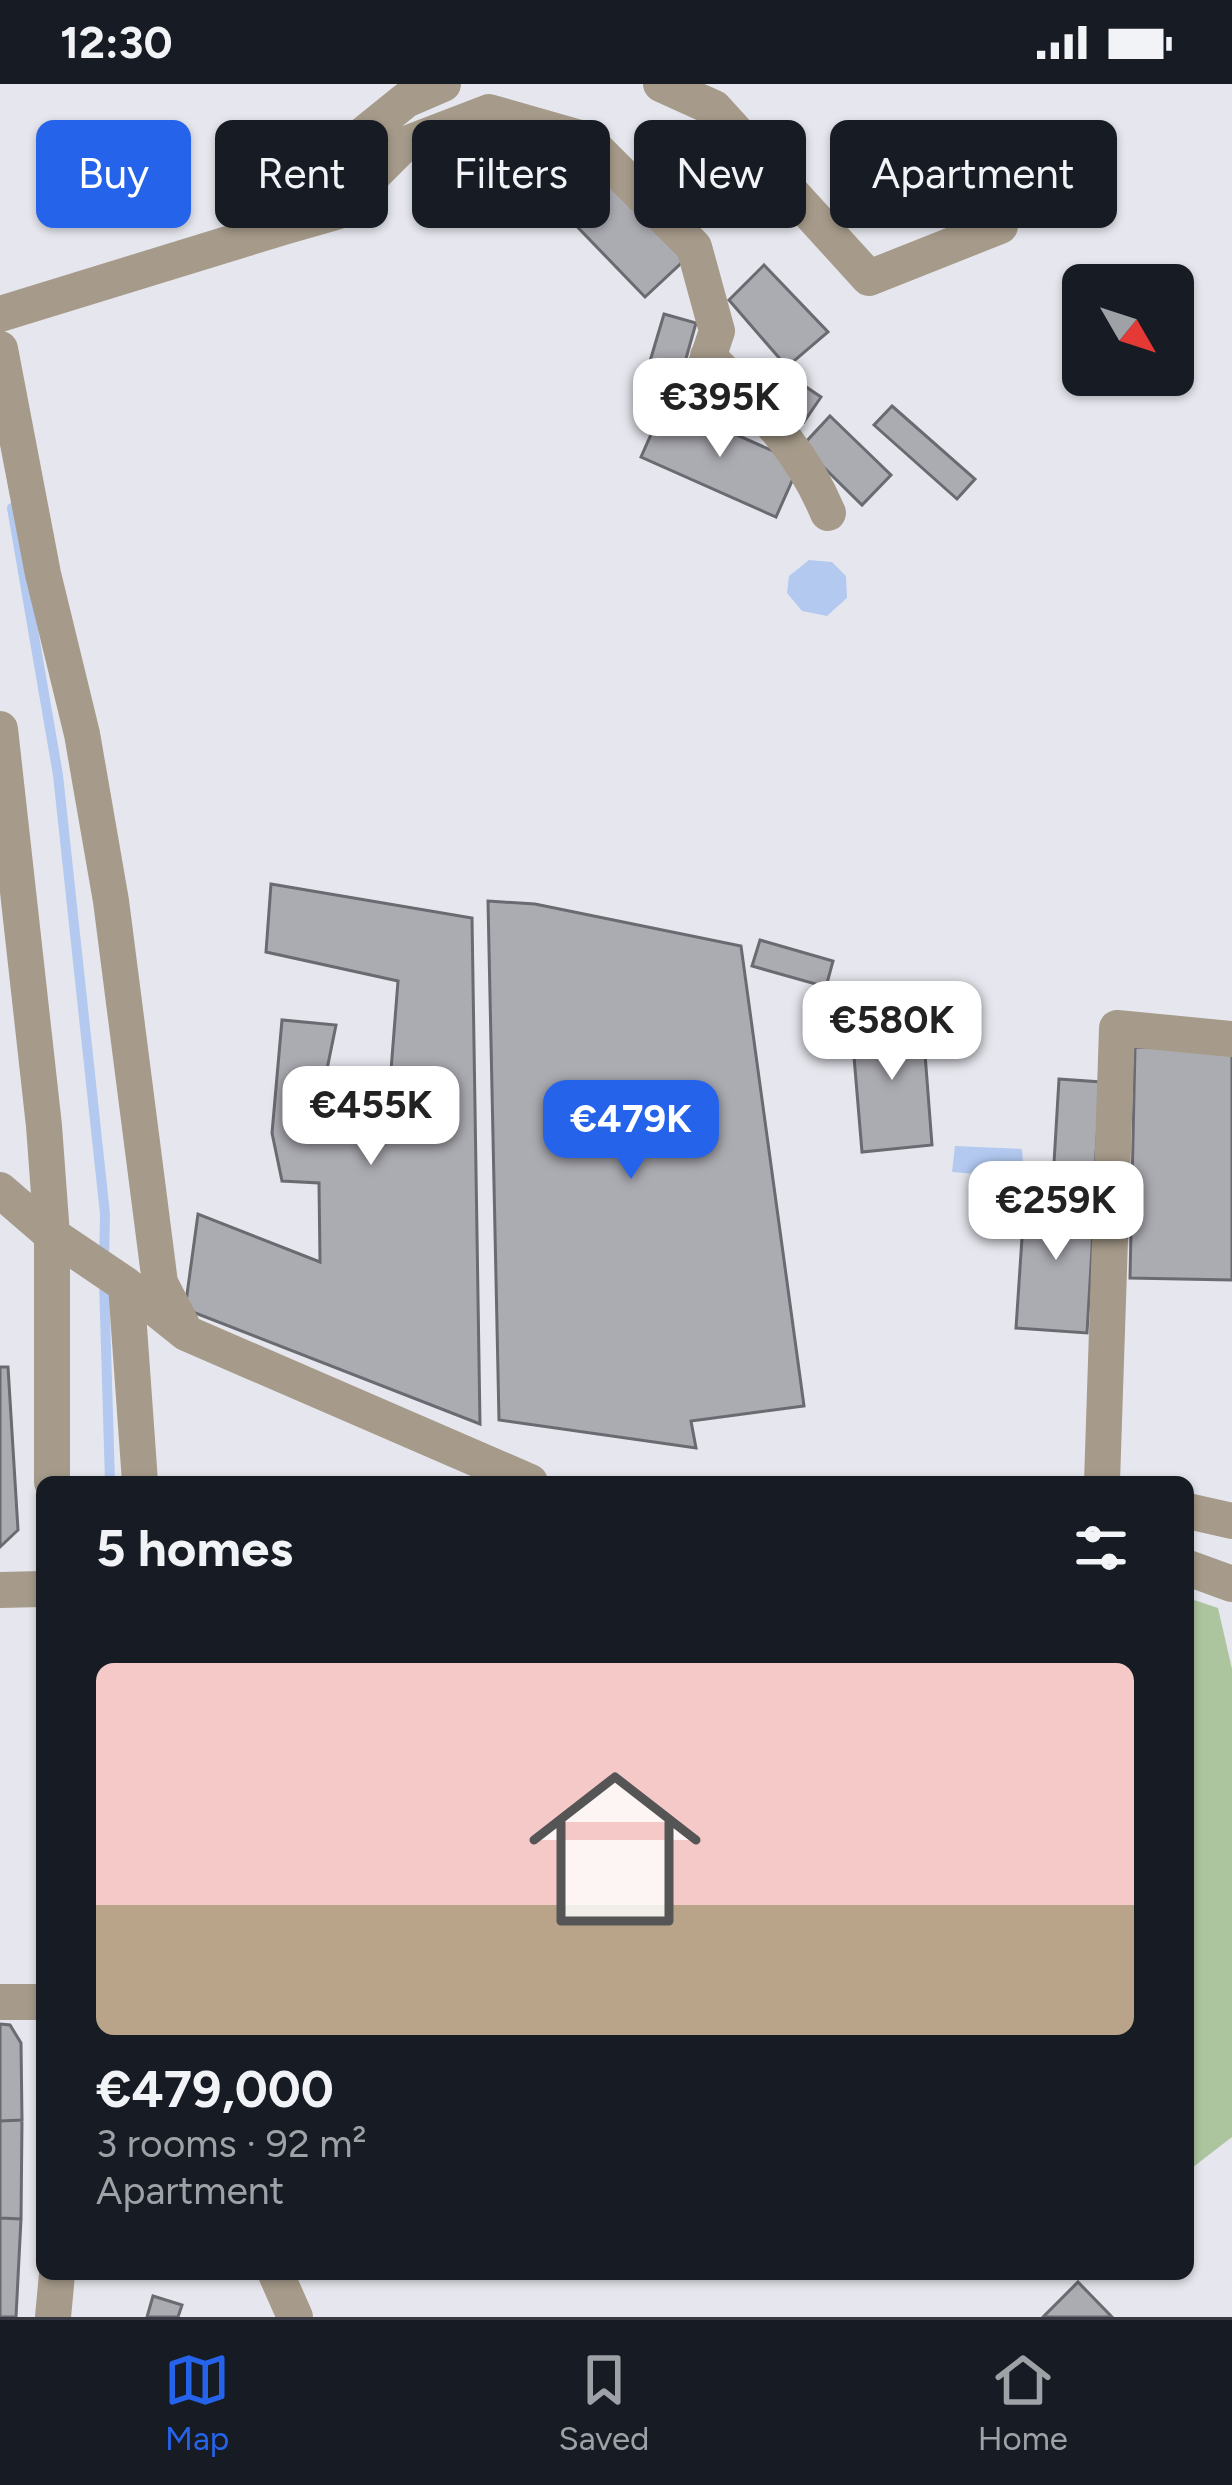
<!DOCTYPE html>
<meta charset="utf-8">
<style>
body{margin:0;font-family:Figtree,sans-serif;background:#20242c;color:#f1f3f6;height:100vh;display:flex;flex-direction:column;font-size:45px;white-space:nowrap}
*{box-sizing:border-box;margin:0}
p{font-size:39px;color:#9ea1a6}
.icon{flex:none;width:66px;height:66px;fill:none;stroke:currentColor;stroke-width:2;stroke-linecap:round;stroke-linejoin:round}
.map{position:relative;flex:1;overflow:hidden}
.details{position:absolute;left:36px;top:1392px;width:1158px;height:804px;display:flex;flex-direction:column;background:#171b24;border-radius:18px;box-shadow:0 3px 9px #0004}
.details>*{flex:none}
.top-card{position:absolute;left:36px;top:36px;width:1161px;height:108px;display:flex;gap:24px}
.needle{width:78px;rotate:129deg}
.tools{position:absolute;left:1062px;top:180px;display:grid;gap:24px}
.tools a{display:grid;place-items:center;width:132px;height:132px;border-radius:18px;background:#171b24;box-shadow:0 3px 9px #0004;font-size:60px}
.price{position:absolute;translate:-50% -102px;padding:0 27px;border-radius:24px;background:#fff;color:#222;font-size:39px;line-height:78px;filter:drop-shadow(0 3px 6px #0008)}
.price::after{content:'';position:absolute;left:50%;top:72px;width:36px;height:27px;margin-left:-18px;background:inherit;clip-path:polygon(0 0,100% 0,50% 100%)}
.price.on{background:#2563eb;color:#fff}
ul{padding:0;list-style:none}
li{display:grid;align-content:center;gap:24px;height:636px;padding:0 60px}
li span{display:grid;place-items:center;height:372px;border-radius:18px;color:#555}
li>.icon{margin-inline-start:auto}
span .icon{width:216px;height:216px;fill:#fffc;stroke-width:1}
li b{font-size:51px}
h2{display:flex;justify-content:space-between;align-items:center;height:144px;padding:0 60px;font-size:51px}
.tag{padding:0 42px;border-radius:18px;background:#171b24;box-shadow:0 3px 9px #0004;font-size:42px;line-height:108px}
.tag.on{background:#2563eb;color:#fff}
.status{display:flex;justify-content:space-between;align-items:center;height:84px;padding:0 60px;background:#171b24;direction:ltr}
.status svg{height:33px;fill:currentColor}
.dock{display:flex;justify-content:space-around;align-items:center;height:168px;border-top:3px solid #363941;background:#171b24;font-size:33px;color:#9ea1a6}
.dock a{display:grid;justify-items:center;gap:6px}
.dock .on{color:#2563eb}
.map>svg:first-child{display:block}
</style>
<div class="status"><b>12:30</b><svg viewBox="0 0 49 12"><path d="M0 12V9h3v3zM5 12V6h3v6zM10 12V3h3v9zM15 12V0h3v12zM26 1h20v11H26zM47 4h2v5h-2z"/></svg></div>
<div class="map">
<svg width="1232" height="2233" viewBox="0 0 1232 2233">
<rect width="100%" height="100%" fill="#e6e7ee"/>
<!-- green -->
<path fill="#adc59e" d="M1188,1514l30,10 14,61v468l-44,34z"/>
<!-- water -->
<path fill="#b3c9f0" d="M809,476l23,2 14,14 1,22 -20,18 -25,-5 -15,-18 2,-17z
M955,1062l67,3 2,29 -72,-6z"/>
<g fill="none" stroke-linecap="round" stroke-linejoin="round">
<!-- stream -->
<path stroke="#b3c9f0" stroke-width="10" d="M12,424l46,267 47,439 -1,49
M104,1197l6,201"/>
</g>
<!-- building -->
<path fill="#ababb2" stroke="#6a6a71" stroke-width="3" d="M592,79l98,92 -45,42 -82,-85z
M764,181l64,67 -41,35 -58,-67z
M664,230l32,9 -18,64 -33,-9z
M766,276l55,37 -17,25 -55,-37z
M665,319l135,60 -24,54 -135,-60z
M892,322l83,73 -18,20 -83,-74z
M830,332l61,59 -29,30 -60,-59z
M271,800l201,34 8,506 -295,-115 13,-95 122,48 -1,-79 -37,-2 -10,-48 10,-113 54,5 -12,59 66,-1 8,-102 -132,-29z
M488,817l47,3 206,42 63,460 -113,15 5,27 -197,-28z
M760,856l73,21 -7,26 -74,-21z
M922,931l10,130 -70,7 -11,-131z
M1135,963l97,2v231l-102,-2z
M1059,995l42,3 -7,101 -41,-3z
M1025,1109l70,4 -8,136 -71,-5z
M0,1283h8l10,163 -18,17z
M0,1940l10,1 11,18 1,77 -22,1z
M22,2036l-1,99 -21,-1v-97z
M0,2134l21,1 -5,98h-16z
M1078,2198l34,35h-69z
M153,2212l29,9 -4,12h-31z"/>
<g fill="none" stroke-linecap="round" stroke-linejoin="round">
<!-- minor -->
<path stroke="#a69b8a" stroke-width="36" d="M661,0l53,24 155,170 131,-52
M280,144l56,-16 67,-67 86,-33 98,28 107,107 23,84 -25,74
M0,230l280,-86 48,-65 78,-63 37,-16
M0,265l43,225 39,160 29,167 49,382 26,50
M708,272c51,53 91,88 120,157
M0,645l44,397 8,109v247
M0,1106l52,45 74,50 14,197
M126,1201l60,48 344,149
M1102,1398l15,-454 115,11
M1188,1427l44,10
M1188,1484l44,16
M0,1506l42,-1
M0,1918h42
M276,2190l19,43
M53,2233l4,-43"/>
</g>
</svg>
<div class="tools">
<a><svg class="needle" viewBox="-14 -14 28 28"><path d="M0-13l5 13h-10z" fill="#e53935"/><path d="M0 13l5-13h-10z" fill="#9ea1a6"/></svg></a>
</div>
<b class="price" style="left:720px;top:376px">€395K</b>
<b class="price" style="left:892px;top:999px">€580K</b>
<b class="price" style="left:371px;top:1084px">€455K</b>
<b class="price on" style="left:631px;top:1098px">€479K</b>
<b class="price" style="left:1056px;top:1179px">€259K</b>
<div class="top-card">
<a class="tag on">Buy</a>
<a class="tag">Rent</a>
<a class="tag">Filters</a>
<a class="tag">New</a>
<a class="tag">Apartment</a>
</div>
<section class="details">
<h2>5 homes<svg class="icon" aria-label="filters" viewBox="0 0 24 24"><path d="M4 7h16M4 17h16"/><circle cx="9" cy="7" r="2"/><circle cx="15" cy="17" r="2"/></svg></h2>
<ul>
<li><span style="background:linear-gradient(#f6c9c9 65%,#b9a48a 0)"><svg class="icon" aria-label="home" viewBox="0 0 24 24"><path d="M3 11l9-7 9 7M6 9v11h12V9"/></svg></span><div><b>€479,000</b><p>3 rooms · 92 m²</p><p>Apartment</p></div></li>
</ul>
</section>
</div>
<nav class="dock">
<a class="on"><svg class="icon" aria-label="map" viewBox="0 0 24 24"><path d="M3 6l6-2 6 2 6-2v14l-6 2-6-2-6 2zM9 4v14M15 6v14"/></svg>Map</a>
<a><svg class="icon" aria-label="saved" viewBox="0 0 24 24"><path d="M7 4h10v16l-5-4-5 4z"/></svg>Saved</a>
<a><svg class="icon" aria-label="home" viewBox="0 0 24 24"><path d="M3 11l9-7 9 7M6 9v11h12V9"/></svg>Home</a>
</nav>
